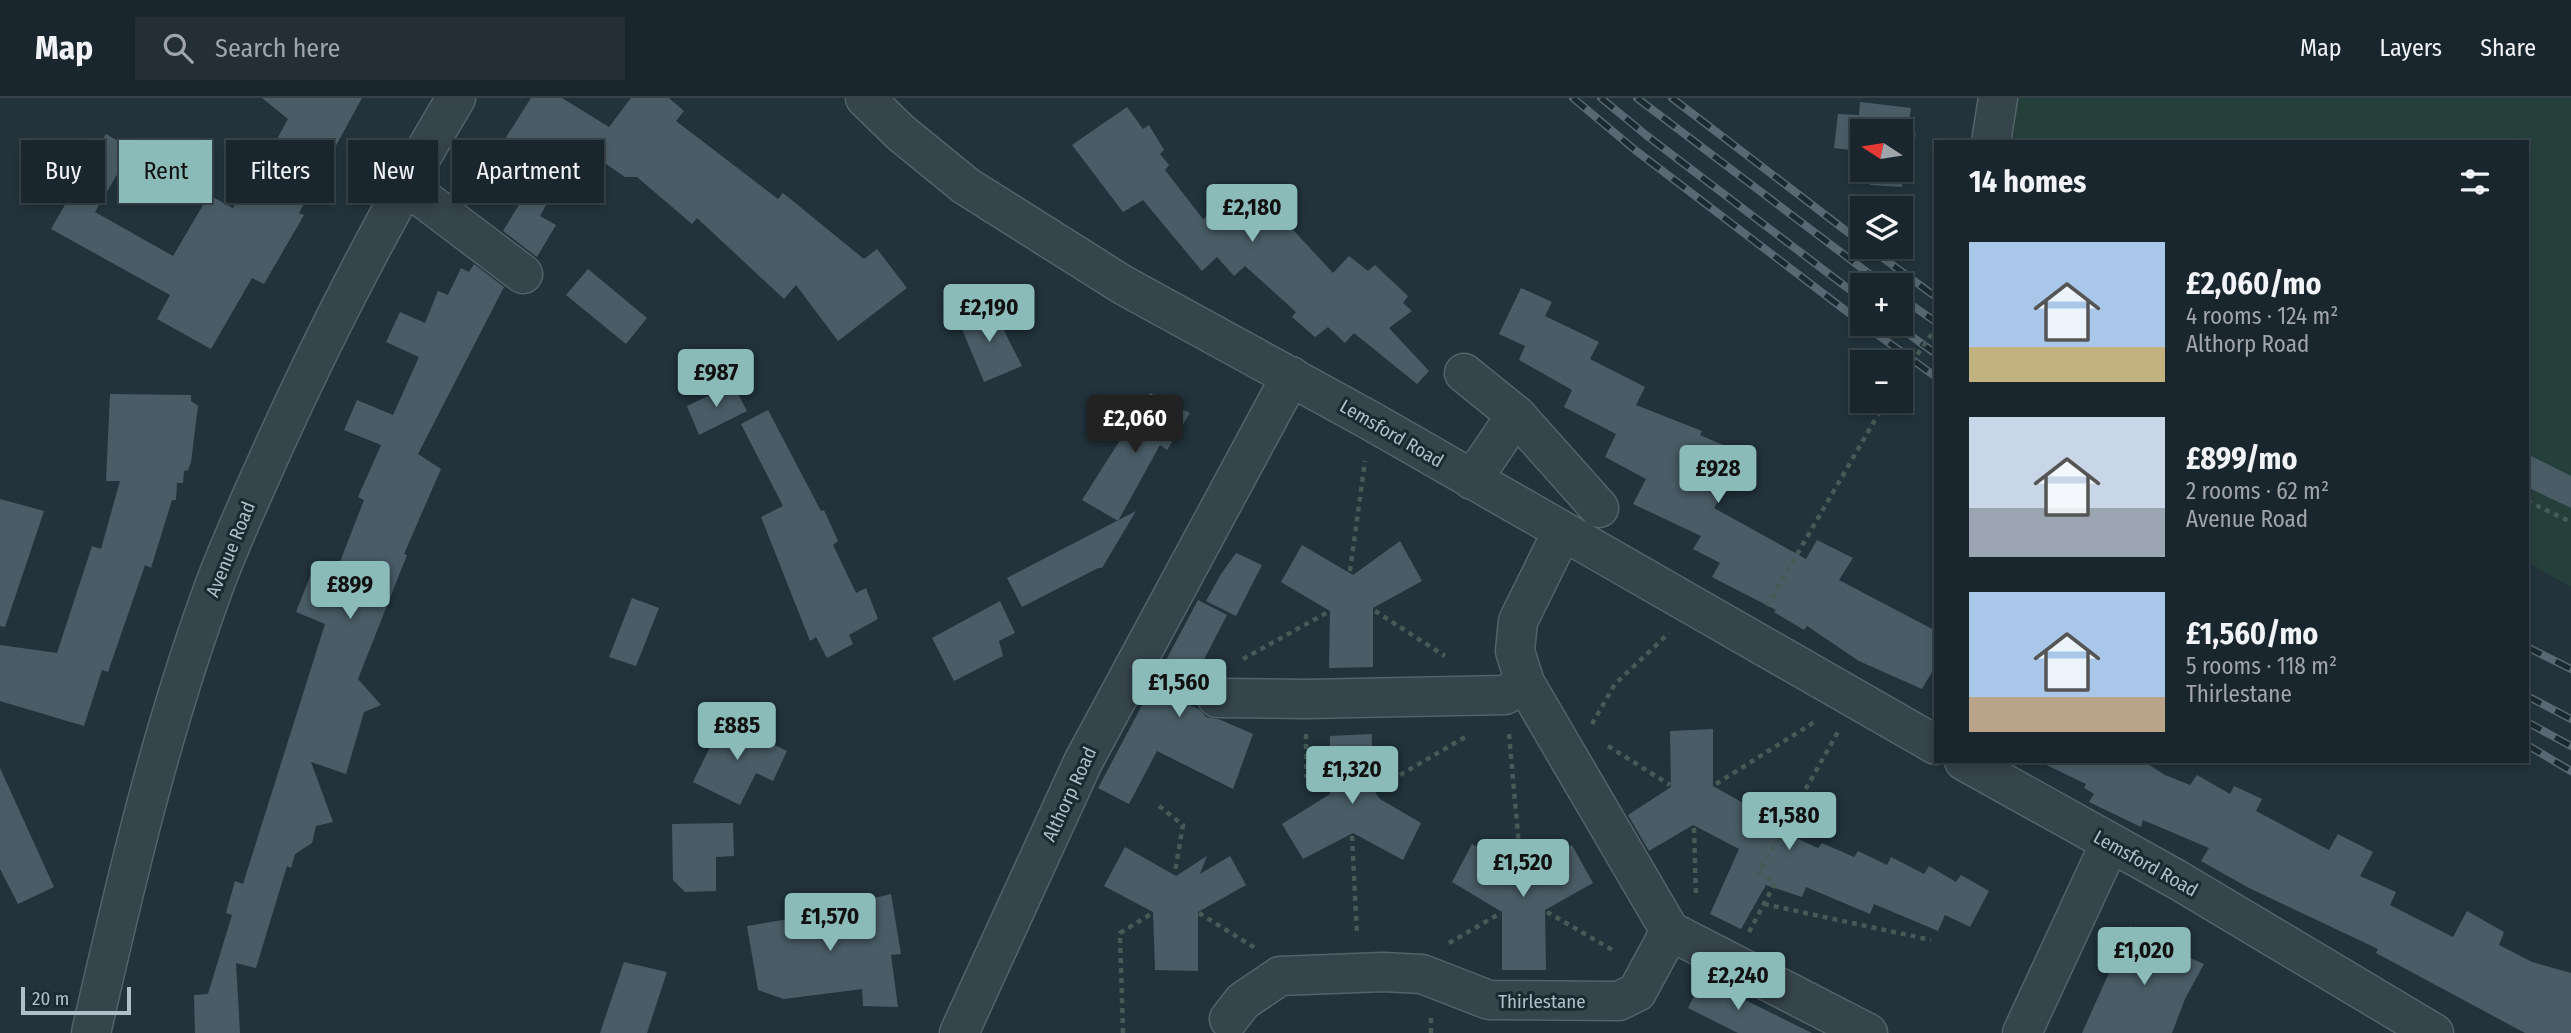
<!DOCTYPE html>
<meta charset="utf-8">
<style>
body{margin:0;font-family:"Fira Sans Condensed",sans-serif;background:#232e35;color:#f1f3f6;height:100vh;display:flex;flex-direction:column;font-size:26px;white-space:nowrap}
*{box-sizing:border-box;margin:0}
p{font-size:23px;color:#9fa5aa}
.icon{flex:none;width:38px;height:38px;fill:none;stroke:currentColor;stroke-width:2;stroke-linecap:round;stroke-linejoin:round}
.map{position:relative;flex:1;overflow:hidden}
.drawer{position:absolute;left:1934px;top:42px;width:595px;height:623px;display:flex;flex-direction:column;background:#1a262d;border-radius:0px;box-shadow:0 4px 10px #0003,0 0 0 2px #384349}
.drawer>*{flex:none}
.guide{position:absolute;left:21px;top:42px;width:665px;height:63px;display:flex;gap:14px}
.needle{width:46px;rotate:282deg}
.controls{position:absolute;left:1850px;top:21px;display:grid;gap:14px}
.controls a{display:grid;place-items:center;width:63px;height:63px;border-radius:0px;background:#1a262d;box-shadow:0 4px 10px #0003,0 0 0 2px #384349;font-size:35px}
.scale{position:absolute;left:21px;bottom:18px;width:110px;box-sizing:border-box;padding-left:7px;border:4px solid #b1bfc8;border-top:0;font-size:19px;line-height:24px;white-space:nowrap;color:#b1bfc8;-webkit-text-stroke:5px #1b2931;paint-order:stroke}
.price{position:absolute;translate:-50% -60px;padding:0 16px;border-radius:7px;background:#8bbbb9;color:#111;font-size:23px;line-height:46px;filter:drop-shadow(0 2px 4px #0008)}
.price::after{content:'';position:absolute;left:50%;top:42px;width:21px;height:16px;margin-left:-10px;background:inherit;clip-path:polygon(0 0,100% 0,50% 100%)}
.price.current{background:#222;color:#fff}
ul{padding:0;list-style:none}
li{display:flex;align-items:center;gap:21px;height:175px;padding:0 35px}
li span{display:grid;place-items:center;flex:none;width:196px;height:140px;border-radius:0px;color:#555}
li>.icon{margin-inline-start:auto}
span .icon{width:84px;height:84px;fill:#fffc;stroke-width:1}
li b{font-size:30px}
h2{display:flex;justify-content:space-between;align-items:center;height:84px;padding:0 35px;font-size:30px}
.chip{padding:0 24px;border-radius:0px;background:#1a262d;box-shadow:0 4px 10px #0003,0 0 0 2px #384349;font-size:24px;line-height:63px}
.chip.current{background:#8bbbb9;color:#111}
header{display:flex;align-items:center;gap:42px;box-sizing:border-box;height:98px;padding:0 35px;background:#1a262d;border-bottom:2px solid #384349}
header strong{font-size:33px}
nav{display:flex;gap:38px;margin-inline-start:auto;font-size:24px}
.search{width:490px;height:63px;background:#232e35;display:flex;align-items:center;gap:18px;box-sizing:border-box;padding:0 24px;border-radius:0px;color:#9fa5aa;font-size:26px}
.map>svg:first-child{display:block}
</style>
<header>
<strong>Map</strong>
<div class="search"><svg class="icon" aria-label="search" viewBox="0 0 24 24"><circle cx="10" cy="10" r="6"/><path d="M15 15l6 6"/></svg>Search here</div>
<nav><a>Map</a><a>Layers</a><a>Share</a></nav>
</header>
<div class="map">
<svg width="2571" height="935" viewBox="0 0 2571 935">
<rect width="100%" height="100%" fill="#22333c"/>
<!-- green -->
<path fill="#253f3b" d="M2018,0h553v489l-44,-25v-420h-517z"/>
<!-- building -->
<path fill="#4a5d67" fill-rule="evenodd" d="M262,0h100l-63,115 5,2 -40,69 -12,-6 -41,71 -54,-30 13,-24 -119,-66 55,-95 26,15 -37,63 78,44 36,-61 24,13 14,-24 4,2 37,-67z
M531,0h31l47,29 22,-29h38l15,13 -8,10 102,78 5,-6 81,66 13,-10 30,39 -69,53 -42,-56 -12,14 -87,-81 -5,6 -55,-47h-12l-51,-35 -26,43 -52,-32z
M1860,4l51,6 -3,25h8l-5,37h-8l-1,17 -32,-2 -1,-6 -8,-1 -13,-16 2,-12 -16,-2 4,-34 21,1zM1862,33h38v39h-38z
M1127,9l16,22 6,-4 15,25 -4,4 9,11 -4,5 38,49 38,-30 14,13 6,-7 72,78 16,-17 19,15 7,-6 33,31 -5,7 9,8 -23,17 40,43 -12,13 -63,-51 -9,10 -17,-16 -13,10 -23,-20 4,-5 -51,-46 -11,10 -17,-19 -15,14 -59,-71 -20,12 -51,-67z
M531,87l20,11 -11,20 16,9 -19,32 -34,-26z
M474,166l30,23 -86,167 23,15 -37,85 3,1 -49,124 23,26 -17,7 -18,62 -35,-12 22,60 -17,4 -4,17 -17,11 -4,14 -4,-2 -31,102 -20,-5 4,70h-45l-1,-38 14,-1 24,-79 -6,-2 9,-32 8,3 82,-260 -29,-12 19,-48 21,8 28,-72 -6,-3 23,-52 -37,-15 13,-30 36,15 26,-58 -33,-15 14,-30 25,11 13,-32 10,4 13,-27 8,4z
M588,171l59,49 -21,26 -60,-49z
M1521,190l31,14 -7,14 54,26 -9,17 55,28 -9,18 66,26 -2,4 44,19 -30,54 92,51 11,-19 36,18 -14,22 97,51v34l-14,24 -63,-28 -52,-35 -3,4 -30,-18 2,-2 -64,-33 8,-14 -27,-14 8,-13 -68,-32 13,-25 -41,-22 11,-23 -52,-27 8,-17 -53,-30 6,-14 -26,-12z
M991,207l31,61 -38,16 -25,-60z
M733,286l14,27 -48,24 -12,-29z
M1150,295l40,20 -23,37 -7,-5 -42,76 -36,-21z
M110,296l81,1v6l7,5 -7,56 -3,8 -4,1 -1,12h-6l-1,17h-4l-21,68 -6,-3 -37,107 -6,-2 -18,56 -84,-25v-56l57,8 35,-107 9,3 19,-68h-14z
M768,312l53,101 3,-1 14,31 -5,4 23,48 10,-5 12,31 -29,16 4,9 -26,14 -11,-21 -6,4 -49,-124 22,-11 -42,-82z
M2527,356l44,22v32l-44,-21z
M0,401l44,12 -39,116 -5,-1z
M1136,413l-34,57h-4l-76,39 -15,-29z
M1400,443l22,40 -49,27v59l-44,1 1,-57 -49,-29 21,-37 51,30z
M1236,455l26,12 -26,51 -30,-15 15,-27z
M632,500l27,10 -23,58 -27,-9z
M1198,502l29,15 -45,87 17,7 7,8 15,3 32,14 -20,55 -76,-38 -28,53 -31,-16z
M1000,503l15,32 -16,8 4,15 -49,25 -22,-43z
M723,622l64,31 -14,30 -17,-8 -16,32 -47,-23z
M1713,631v57l53,30 -4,6 56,26 4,-5 32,14 4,-6 29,14 4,-8 33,17 5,-8 27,16 5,-7 28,16 -19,36 -25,-12 -7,16 -64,-27 -4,10 -64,-27 -4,10 -36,-12 -25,44 -31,-15 29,-65 -46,-24 -44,26 -21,-36 43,-28 -1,-56z
M1372,636l-1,52 9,13 41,24 -18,37 -50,-27 -50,26 -21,-35 48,-30v-58z
M2038,663h105l22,14 25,10 7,-10 33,19 4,-8 28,13 -6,12 73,39 9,-16 35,18 -13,24 36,16 -6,13 63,32 14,-26 37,21 -5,13 33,17 39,11v60h-46l-149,-80 2,-4 -129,-61 -48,-27 8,-13 -66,-28 -2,7 -52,-25 5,-8 -10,-6 2,-4z
M0,670l54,119 -36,17 -18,-35z
M733,725l1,33 -18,1v34l-31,1 -12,-12 -1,-56z
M1472,746l50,28 50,-27 21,38 -48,27 1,60h-44v-58l-50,-30z
M1125,749l51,29 31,-20 -7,18 30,-18 16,29 -48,27v59l-43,-1 -2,-58 -49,-26z
M891,796l10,60 -10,1 7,52 -35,-1 -1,-17 -78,10 -26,-9 -11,-64 107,-18 -1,-5z
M2130,828l60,26 -2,5 16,7 -19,35 -13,34h-90z
M624,864l43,10 -20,61h-47z
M1703,881l109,54h-74l-50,-25z"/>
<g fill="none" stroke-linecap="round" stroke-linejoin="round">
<defs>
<path id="minor" d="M865,0l36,35 65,53 157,99 248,136 565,324
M1991,44l7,-44
M404,86l119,90
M1464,275l52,42 83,93
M1472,382l44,-65
M1562,434l-44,89 -3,30 10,32 145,248 198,102
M1217,600l89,1 199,-4 20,-12
M1964,663l212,118 258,154
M1229,921l14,-18 37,-25 103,-4 39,2 67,26 130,1 18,-9 33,-61
M91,935c34,-148 68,-295 120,-438 18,-51 42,-101 64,-151 54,-119 114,-234 181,-346
M959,935l124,-271 208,-386
M2022,935l88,-190"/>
</defs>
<!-- minor casing -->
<use href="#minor" stroke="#54626a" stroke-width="41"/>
<!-- path -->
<path stroke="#445b58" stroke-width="4.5" stroke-dasharray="5 5" stroke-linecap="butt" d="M2527,403l44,21
M1350,473l15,-110
M1767,508l119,-205
M1375,513l70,45
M1243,561l85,-47
M1592,626l23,-40 54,-51
M1306,636v42l22,16
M1509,636l12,135
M1608,648l62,39
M1716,686l100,-63
M1374,692l93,-54
M1159,708l24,19 -8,47
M1694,730l2,69
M1352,738l5,100
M1764,806l167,36
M1547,814l69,40
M1199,815l56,35
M1749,834l26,-49 -16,-11 80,-142
M1449,845l50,-29
M1123,935l-3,-100 31,-19
M1431,935v-17"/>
<!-- minor -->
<use href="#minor" stroke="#36444c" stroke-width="38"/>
<defs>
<path id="rail" d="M1573,0l62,52 227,173
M1601,0l45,37 216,164
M1637,0l247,187
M1672,0l190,145
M1868,149l68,50
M1900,199l36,25
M1863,226l73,53
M1895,226l41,30
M2527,549l44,22
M2527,598l44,23
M2527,624l44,24
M2527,647l44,26"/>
</defs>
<!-- rail casing -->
<use href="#rail" stroke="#586973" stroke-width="8"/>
<!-- rail -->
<use href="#rail" stroke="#1b2931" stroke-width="5" stroke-dasharray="16" stroke-linecap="butt"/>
<!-- path-bridge -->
<path stroke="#445b58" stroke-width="4.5" stroke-dasharray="5 5" stroke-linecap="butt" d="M1900,281l36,-51"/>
</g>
<g text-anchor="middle" stroke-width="6" stroke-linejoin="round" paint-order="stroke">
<!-- street labels -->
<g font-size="19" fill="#b1bfc8" stroke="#1b2931">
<text transform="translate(1392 335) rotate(30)" y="7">Lemsford Road</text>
<text transform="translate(230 451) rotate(-68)" y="7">Avenue Road</text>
<text transform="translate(1069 696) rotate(-65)" y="7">Althorp Road</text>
<text transform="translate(2146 765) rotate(29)" y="7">Lemsford Road</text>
<text x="1542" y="910">Thirlestane</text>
</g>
</g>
</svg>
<div class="controls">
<a><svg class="needle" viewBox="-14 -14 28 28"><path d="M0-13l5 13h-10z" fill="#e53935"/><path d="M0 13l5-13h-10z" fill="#9fa5aa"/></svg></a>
<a><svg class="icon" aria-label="layers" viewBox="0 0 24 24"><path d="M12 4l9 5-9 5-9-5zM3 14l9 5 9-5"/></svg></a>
<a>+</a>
<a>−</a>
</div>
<div class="scale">20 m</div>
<b class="price" style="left:1252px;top:146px">£2,180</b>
<b class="price" style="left:989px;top:246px">£2,190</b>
<b class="price" style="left:716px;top:311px">£987</b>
<b class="price current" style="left:1135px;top:357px">£2,060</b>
<b class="price" style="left:1718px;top:407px">£928</b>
<b class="price" style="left:350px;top:523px">£899</b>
<b class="price" style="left:1179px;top:621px">£1,560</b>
<b class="price" style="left:737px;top:664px">£885</b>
<b class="price" style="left:1352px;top:708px">£1,320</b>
<b class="price" style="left:1789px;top:754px">£1,580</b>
<b class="price" style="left:1523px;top:801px">£1,520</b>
<b class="price" style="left:830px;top:855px">£1,570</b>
<b class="price" style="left:2144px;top:889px">£1,020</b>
<b class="price" style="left:1738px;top:914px">£2,240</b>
<div class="guide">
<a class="chip">Buy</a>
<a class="chip current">Rent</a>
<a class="chip">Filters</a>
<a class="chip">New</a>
<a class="chip">Apartment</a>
</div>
<section class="drawer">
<h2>14 homes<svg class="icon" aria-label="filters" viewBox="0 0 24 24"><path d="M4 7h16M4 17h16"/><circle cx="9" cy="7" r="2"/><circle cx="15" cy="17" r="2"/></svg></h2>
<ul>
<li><span style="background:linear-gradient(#a9c7e8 75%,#c2b280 0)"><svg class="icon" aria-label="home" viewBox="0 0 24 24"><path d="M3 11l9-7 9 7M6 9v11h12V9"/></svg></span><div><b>£2,060/mo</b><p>4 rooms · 124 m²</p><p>Althorp Road</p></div></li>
<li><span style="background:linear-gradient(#c9d6e8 65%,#9aa5b1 0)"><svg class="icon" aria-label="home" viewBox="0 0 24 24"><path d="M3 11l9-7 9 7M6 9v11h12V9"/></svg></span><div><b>£899/mo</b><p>2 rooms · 62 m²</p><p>Avenue Road</p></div></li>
<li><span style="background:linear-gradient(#a9c7e8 75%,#b9a48a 0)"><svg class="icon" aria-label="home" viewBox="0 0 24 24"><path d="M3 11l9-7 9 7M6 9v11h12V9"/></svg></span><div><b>£1,560/mo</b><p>5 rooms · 118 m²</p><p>Thirlestane</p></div></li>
</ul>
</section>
</div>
